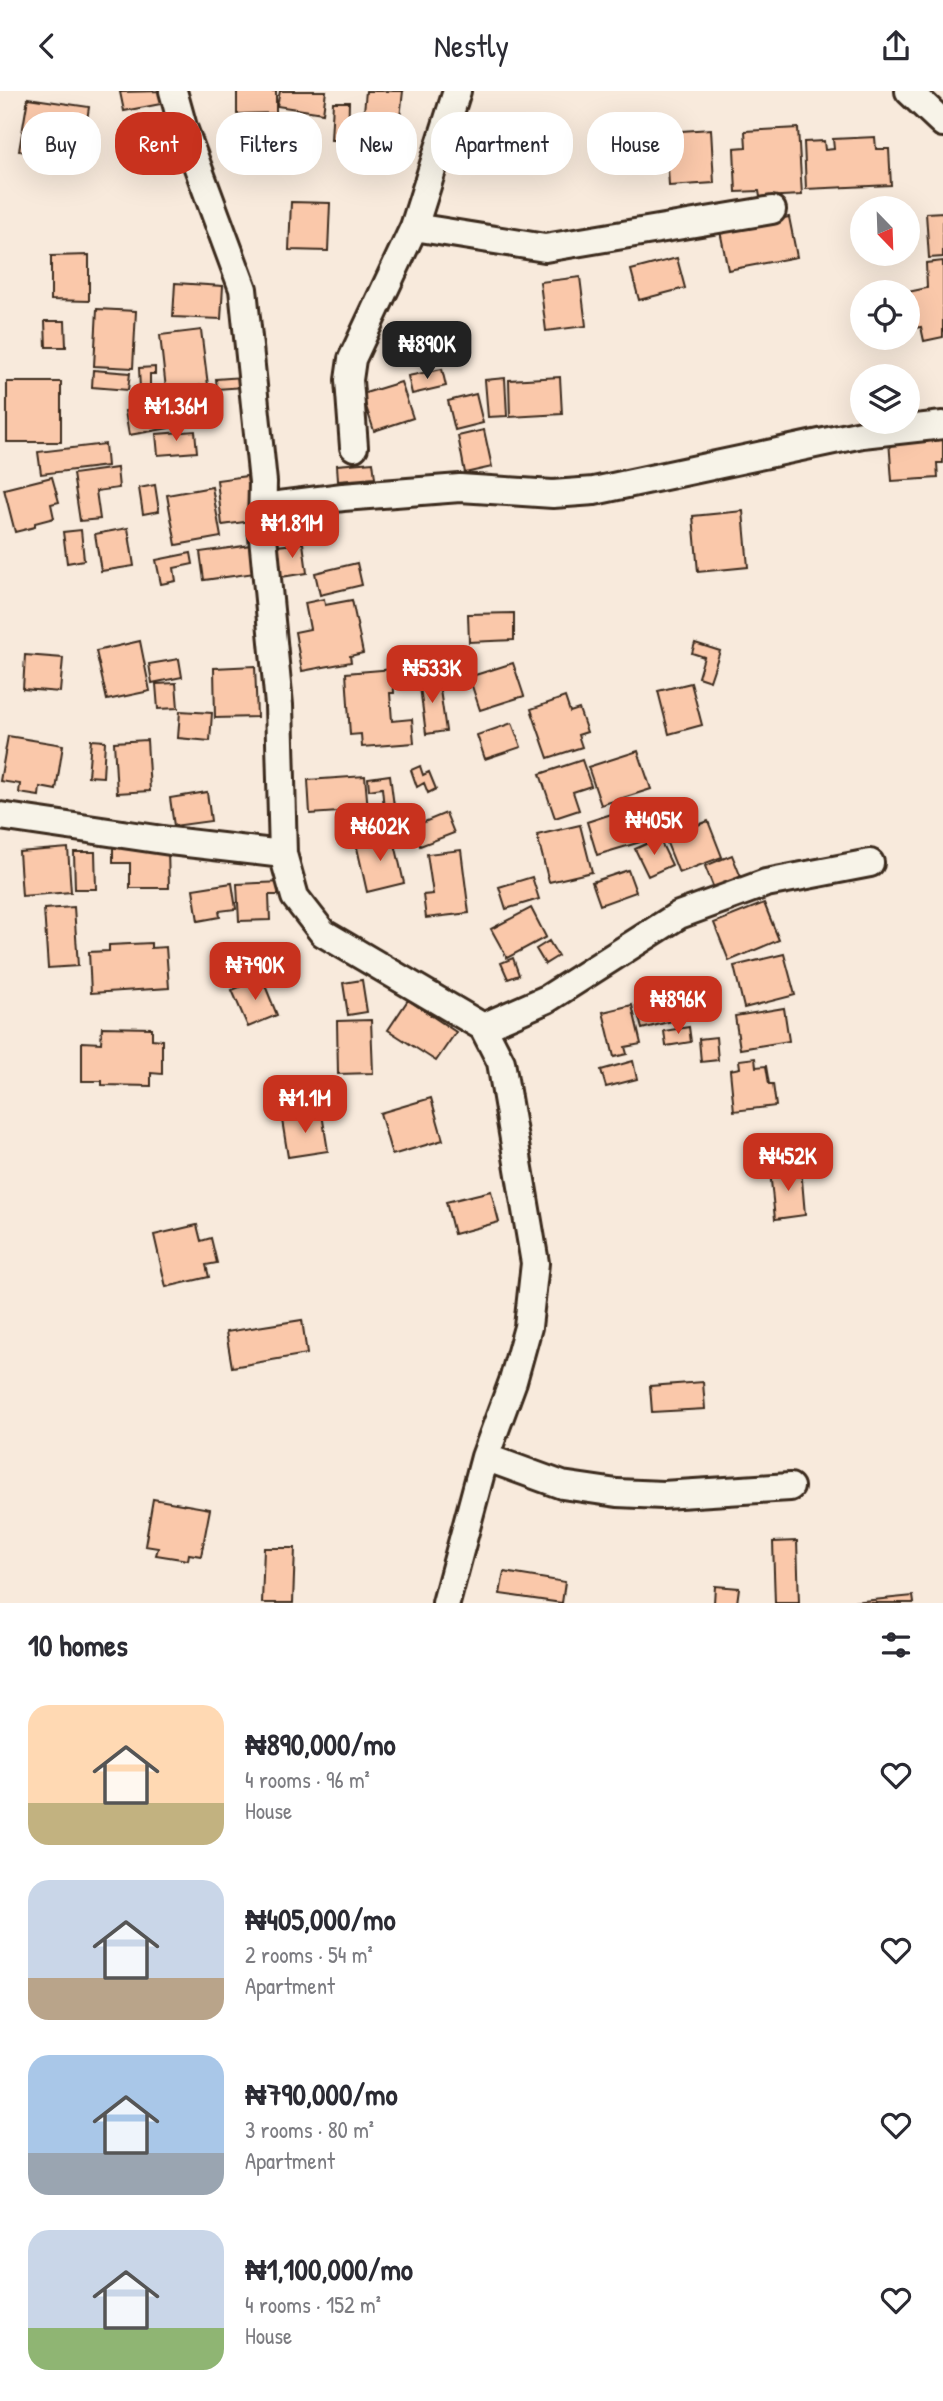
<!DOCTYPE html>
<meta charset="utf-8">
<style>
body{margin:0;font-family:"Patrick Hand",sans-serif;background:#f2f2f3;color:#2b2b33;height:100vh;display:flex;flex-direction:column;font-size:26px;white-space:nowrap}
*{box-sizing:border-box;margin:0}
p{font-size:23px;color:#7c7c81}
.icon{flex:none;width:38px;height:38px;fill:none;stroke:currentColor;stroke-width:2;stroke-linecap:round;stroke-linejoin:round}
.map{position:relative;height:1512px;overflow:hidden}
.details{display:flex;flex-direction:column;background:#fff;flex:1}
.details>*{flex:none}
.hud{position:absolute;left:21px;top:21px;width:901px;height:63px;display:flex;gap:14px}
.needle{width:46px;rotate:157deg}
.buttons{position:absolute;left:850px;top:105px;display:grid;gap:14px}
.buttons a{display:grid;place-items:center;width:70px;height:70px;border-radius:50%;background:#fff;box-shadow:0 7px 28px #0002;font-size:35px}
.price{position:absolute;translate:-50% -60px;padding:0 16px;border-radius:14px;background:#c8321e;color:#fff;font-size:23px;line-height:46px;filter:drop-shadow(0 2px 4px #0008)}
.price::after{content:'';position:absolute;left:50%;top:42px;width:21px;height:16px;margin-left:-10px;background:inherit;clip-path:polygon(0 0,100% 0,50% 100%)}
.price.active{background:#222;color:#fff}
ul{padding:0;list-style:none}
li{display:flex;align-items:center;gap:21px;height:175px;padding:0 28px}
li span{display:grid;place-items:center;flex:none;width:196px;height:140px;border-radius:21px;color:#555}
li>.icon{margin-inline-start:auto}
span .icon{width:84px;height:84px;fill:#fffc;stroke-width:1}
li b{font-size:30px}
h2{display:flex;justify-content:space-between;align-items:center;height:84px;padding:0 28px;font-size:30px}
.pill{padding:0 24px;border-radius:28px;background:#fff;box-shadow:0 7px 28px #0002;font-size:24px;line-height:63px}
.pill.active{background:#c8321e;color:#fff}
header{display:flex;justify-content:space-between;align-items:center;height:91px;padding:0 28px;background:#fff;font-size:32px;font-weight:600}
.map>svg:first-child{display:block}
</style>
<header><svg class="icon" aria-label="back" viewBox="0 0 24 24"><path d="M15 5l-7 7 7 7"/></svg>Nestly<svg class="icon" aria-label="share" viewBox="0 0 24 24"><path d="M12 15V3M7 8l5-5 5 5M5 13v7h14v-7"/></svg></header>
<div class="map">
<svg width="943" height="1512" viewBox="0 0 943 1512">
<rect width="100%" height="100%" fill="#f8eadc"/>
<filter id="ink" filterUnits="userSpaceOnUse"><feTurbulence type="fractalNoise" baseFrequency=".0143" numOctaves="2"/><feDisplacementMap in="SourceGraphic" scale="14" xChannelSelector="R" yChannelSelector="G"/><feConvolveMatrix kernelMatrix="1 2 1 2 8 2 1 2 1" color-interpolation-filters="sRGB"/></filter>
<g filter="url(#ink)">
<!-- building -->
<path fill="#fac8aa" stroke="#3b2a1e" stroke-width="2" d="M164,0l2,12 -42,8 -4,-19z
M237,0h39v22l-39,1z
M280,0h46l-3,22 -46,-7z
M366,0h37l-6,54 -36,-3z
M28,7l61,9 -8,53 -62,-9z
M333,11h16l-1,38h-17z
M798,37l4,67 -42,2 -1,-6 -23,1 -2,-44 12,-1 -1,-16z
M711,38l3,54 -45,3 -3,-54z
M875,46l1,12h13l2,36 -85,4 -2,-47 20,-1 1,9 9,-1 -1,-10z
M291,111l39,1 -2,48 -39,-1z
M943,121v45l-14,1 -3,-45z
M789,126l8,40 -69,13 -8,-39z
M89,164v46l-38,-1v-44z
M677,167l8,30 -46,12 -8,-30z
M943,170v76l-19,4 -3,-14 -6,1 -7,-36 19,-4 -1,-25z
M580,186l6,49 -40,5 -6,-49z
M175,192l48,3 -2,33 -48,-2z
M97,218l39,2 -3,57 -39,-2z
M45,230h20l1,26h-20z
M201,239l7,55 -42,4 -6,-54z
M155,276v7h-5v14l-10,1 -1,-21z
M442,278l4,17 -34,8 -4,-18z
M93,279l37,3 -2,17 -36,-3z
M243,286l1,10 -27,2 -1,-10z
M560,286l2,37 -52,3 -1,-37z
M505,287l2,38 -19,1 -3,-37z
M7,291h54v60h-54z
M401,291l12,36 -39,13 -12,-37z
M476,303l7,29 -28,7 -7,-29z
M182,310l5,24 -58,10 -4,-24z
M484,339l8,37 -27,6 -7,-37z
M195,340l2,21 -39,3 -2,-21z
M943,344v28h-6l1,15 -46,3 -3,-41z
M105,353l2,22 -66,8 -3,-22z
M373,371l2,16 -37,3 -1,-16z
M117,377l2,20 -23,3 4,28 -20,2 -7,-47z
M247,385l5,45 -30,4 -5,-45z
M52,386l7,25 -8,2 3,14 -19,5v4l-20,5 -11,-43z
M155,394l4,26 -16,3 -4,-26z
M212,396l9,50 -45,8 -9,-50z
M743,420l5,56 -50,5 -5,-56z
M128,437l6,38 -33,5 -6,-37z
M81,439l3,30 -17,3 -4,-31z
M303,452l4,30 -26,4 -4,-31z
M251,454l4,28 -51,7 -4,-28z
M191,462l2,11 -19,4 2,13 -15,3 -5,-24z
M357,472l5,22 -42,10 -5,-22z
M324,508l1,6 27,-5 11,53 -13,3 1,6 -49,9 -7,-39 15,-3 -5,-26z
M514,522v27l-45,2 -1,-28z
M140,550l10,50 -43,9 -11,-49z
M695,552l25,8 -10,30 -12,-4 6,-20 -12,-4z
M25,564l38,3 -3,34 -37,-3z
M179,568l3,18 -30,6 -3,-19z
M513,572l11,33 -44,14 -11,-33z
M255,575l2,51 -42,1 -1,-50z
M393,578l1,24h-4l2,28 20,-2 2,24 -52,4 -1,-13 -11,1 -4,-62z
M438,585l8,55 -20,3 -7,-55z
M176,592l2,25 -20,1 -2,-25z
M691,592l11,42 -33,9 -11,-43z
M565,606l5,15 9,-3 8,23 -9,3 4,12 -34,11 -17,-49z
M180,620l32,2 -2,28 -32,-3z
M512,632l9,24 -36,12 -8,-24z
M8,645l55,9 -7,45 -16,-3 -1,9 -20,-3 1,-9 -20,-3z
M91,649l14,1 -2,36 -15,-1z
M147,649l3,51 -33,2 -3,-51z
M638,660l13,38 -50,16 -13,-38z
M582,669l9,26 -18,6 6,18 -24,8 -15,-44z
M420,675l3,9 6,-3 7,17 -8,4 -4,-10 -7,4 -6,-17z
M390,684l4,31 -10,2 -2,-20 -13,2 -1,-12z
M365,685l3,34 -58,4 -2,-34z
M207,701l4,29 -37,5 -4,-28z
M636,715l11,34 -50,15 -10,-33z
M446,722l8,20 -34,13 -8,-19z
M708,730l14,36 -43,16 -14,-35z
M580,734l12,47 -43,10 -12,-47z
M393,744l11,48 -37,9 -11,-49z
M659,747l13,27 -24,11 -13,-27z
M113,754l55,4 1,39h-39v-25h-17z
M68,757l3,44 -49,4 -3,-44z
M461,759l8,63 -43,5 -3,-23 10,-1 -6,-40z
M74,761h21l1,37h-21z
M732,764l10,25 -27,11 -10,-25z
M628,779l8,22 -36,13 -8,-23z
M532,786l7,22 -33,10 -7,-22z
M284,791v13h-15l1,25 -31,1 -2,-37z
M232,792l4,26 -17,2 1,6 -22,4 -5,-32z
M764,812l15,37 -50,21 -15,-38z
M74,816l4,59 -30,2 -4,-59z
M531,817l15,29 -39,21 -16,-29z
M549,850l9,15 -13,8 -9,-15z
M151,852v5l15,-1 3,41 -78,5 -2,-41 20,-1v-6z
M784,863l11,41 -51,13 -10,-42z
M513,867l6,17 -11,4 -7,-16z
M262,887l15,37 -29,12 -16,-37z
M362,889l5,32 -19,3 -5,-32z
M676,903l7,24 -41,11 -6,-23z
M408,909l48,32 -20,29 -48,-31z
M632,914l9,39 -16,3 2,7 -13,3 -11,-45z
M784,917l5,33 -49,8 -5,-33z
M371,929l2,53 -35,1 -1,-53z
M102,936l50,1v11l10,1v34l-11,-1v13l-49,-1v-4h-20v-39l19,1z
M689,936l2,15 -25,4 -2,-15z
M716,946l2,23 -17,2 -2,-23z
M755,967l1,9 10,-1 3,18h4l3,22 -42,5 -4,-41 10,-2 -1,-8z
M633,970l4,18 -31,8 -5,-17z
M321,988l1,29 -44,1 -1,-28z
M431,1007l12,42 -51,15 -12,-42z
M322,1023l6,37 -40,6 -6,-37z
M801,1077l4,47 -30,4 -5,-48z
M491,1100l8,31 -45,12 -8,-32z
M197,1134l4,16 10,-3 6,25 -11,2 3,12 -43,10 -12,-52z
M302,1229l5,34 -75,13 -6,-35z
M703,1291l2,27 -53,3 -2,-26z
M153,1408l57,10 -9,47 -12,-2 -1,6 -32,-5 2,-7 -13,-2z
M797,1450l2,62h-24l-2,-61z
M264,1457h31l-2,55h-31z
M504,1481l61,10 -3,21 -62,-9z
M715,1495l24,2 -2,15h-23z
M913,1505l1,7h-61v-1z"/>
<g fill="none" stroke-linecap="round" stroke-linejoin="round">
<defs>
<path id="street" d="M173,0l10,36 60,162 20,193 -1,44 17,179 4,149 12,43 28,36 160,94 18,35 34,201 -7,64 -15,54 -28,76 -39,146
M457,0l-43,136 131,21 227,-38
M909,0l34,32
M354,356l-5,-67 3,-21 62,-132
M263,416l80,-10 117,-9 93,6 41,-3 268,-57 81,-9
M0,725l170,25 113,13
M483,936l64,-28 132,-84 87,-32 104,-20
M485,1366l77,28 55,8 46,2 127,-8"/>
</defs>
<!-- street casing -->
<use href="#street" stroke="#3b2a1e" stroke-width="32"/>
<!-- street -->
<use href="#street" stroke="#f7f3e8" stroke-width="26"/>
</g>
</g>
</svg>
<div class="buttons">
<a><svg class="needle" viewBox="-14 -14 28 28"><path d="M0-13l5 13h-10z" fill="#e53935"/><path d="M0 13l5-13h-10z" fill="#7c7c81"/></svg></a>
<a><svg class="icon" aria-label="locate" viewBox="0 0 24 24"><circle cx="12" cy="12" r="6"/><path d="M12 2v4M12 18v4M2 12h4M18 12h4"/></svg></a>
<a><svg class="icon" aria-label="layers" viewBox="0 0 24 24"><path d="M12 4l9 5-9 5-9-5zM3 14l9 5 9-5"/></svg></a>
</div>
<b class="price active" style="left:427px;top:290px">₦890K</b>
<b class="price" style="left:176px;top:352px">₦1.36M</b>
<b class="price" style="left:292px;top:469px">₦1.81M</b>
<b class="price" style="left:432px;top:614px">₦533K</b>
<b class="price" style="left:654px;top:766px">₦405K</b>
<b class="price" style="left:380px;top:772px">₦602K</b>
<b class="price" style="left:255px;top:911px">₦790K</b>
<b class="price" style="left:678px;top:945px">₦896K</b>
<b class="price" style="left:305px;top:1044px">₦1.1M</b>
<b class="price" style="left:788px;top:1102px">₦452K</b>
<div class="hud">
<a class="pill">Buy</a>
<a class="pill active">Rent</a>
<a class="pill">Filters</a>
<a class="pill">New</a>
<a class="pill">Apartment</a>
<a class="pill">House</a>
</div>
</div>
<section class="details">
<h2>10 homes<svg class="icon" aria-label="filters" viewBox="0 0 24 24"><path d="M4 7h16M4 17h16"/><circle cx="9" cy="7" r="2"/><circle cx="15" cy="17" r="2"/></svg></h2>
<ul>
<li><span style="background:linear-gradient(#ffd9b3 70%,#c2b280 0)"><svg class="icon" aria-label="home" viewBox="0 0 24 24"><path d="M3 11l9-7 9 7M6 9v11h12V9"/></svg></span><div><b>₦890,000/mo</b><p>4 rooms · 96 m²</p><p>House</p></div><svg class="icon" aria-label="heart" viewBox="0 0 24 24"><path d="M12 20l-8-8c-3-5 5-10 8-4 3-6 11-1 8 4z"/></svg></li>
<li><span style="background:linear-gradient(#c9d6e8 70%,#b9a48a 0)"><svg class="icon" aria-label="home" viewBox="0 0 24 24"><path d="M3 11l9-7 9 7M6 9v11h12V9"/></svg></span><div><b>₦405,000/mo</b><p>2 rooms · 54 m²</p><p>Apartment</p></div><svg class="icon" aria-label="heart" viewBox="0 0 24 24"><path d="M12 20l-8-8c-3-5 5-10 8-4 3-6 11-1 8 4z"/></svg></li>
<li><span style="background:linear-gradient(#a9c7e8 70%,#9aa5b1 0)"><svg class="icon" aria-label="home" viewBox="0 0 24 24"><path d="M3 11l9-7 9 7M6 9v11h12V9"/></svg></span><div><b>₦790,000/mo</b><p>3 rooms · 80 m²</p><p>Apartment</p></div><svg class="icon" aria-label="heart" viewBox="0 0 24 24"><path d="M12 20l-8-8c-3-5 5-10 8-4 3-6 11-1 8 4z"/></svg></li>
<li><span style="background:linear-gradient(#c9d6e8 70%,#8fb573 0)"><svg class="icon" aria-label="home" viewBox="0 0 24 24"><path d="M3 11l9-7 9 7M6 9v11h12V9"/></svg></span><div><b>₦1,100,000/mo</b><p>4 rooms · 152 m²</p><p>House</p></div><svg class="icon" aria-label="heart" viewBox="0 0 24 24"><path d="M12 20l-8-8c-3-5 5-10 8-4 3-6 11-1 8 4z"/></svg></li>
</ul>
</section>
